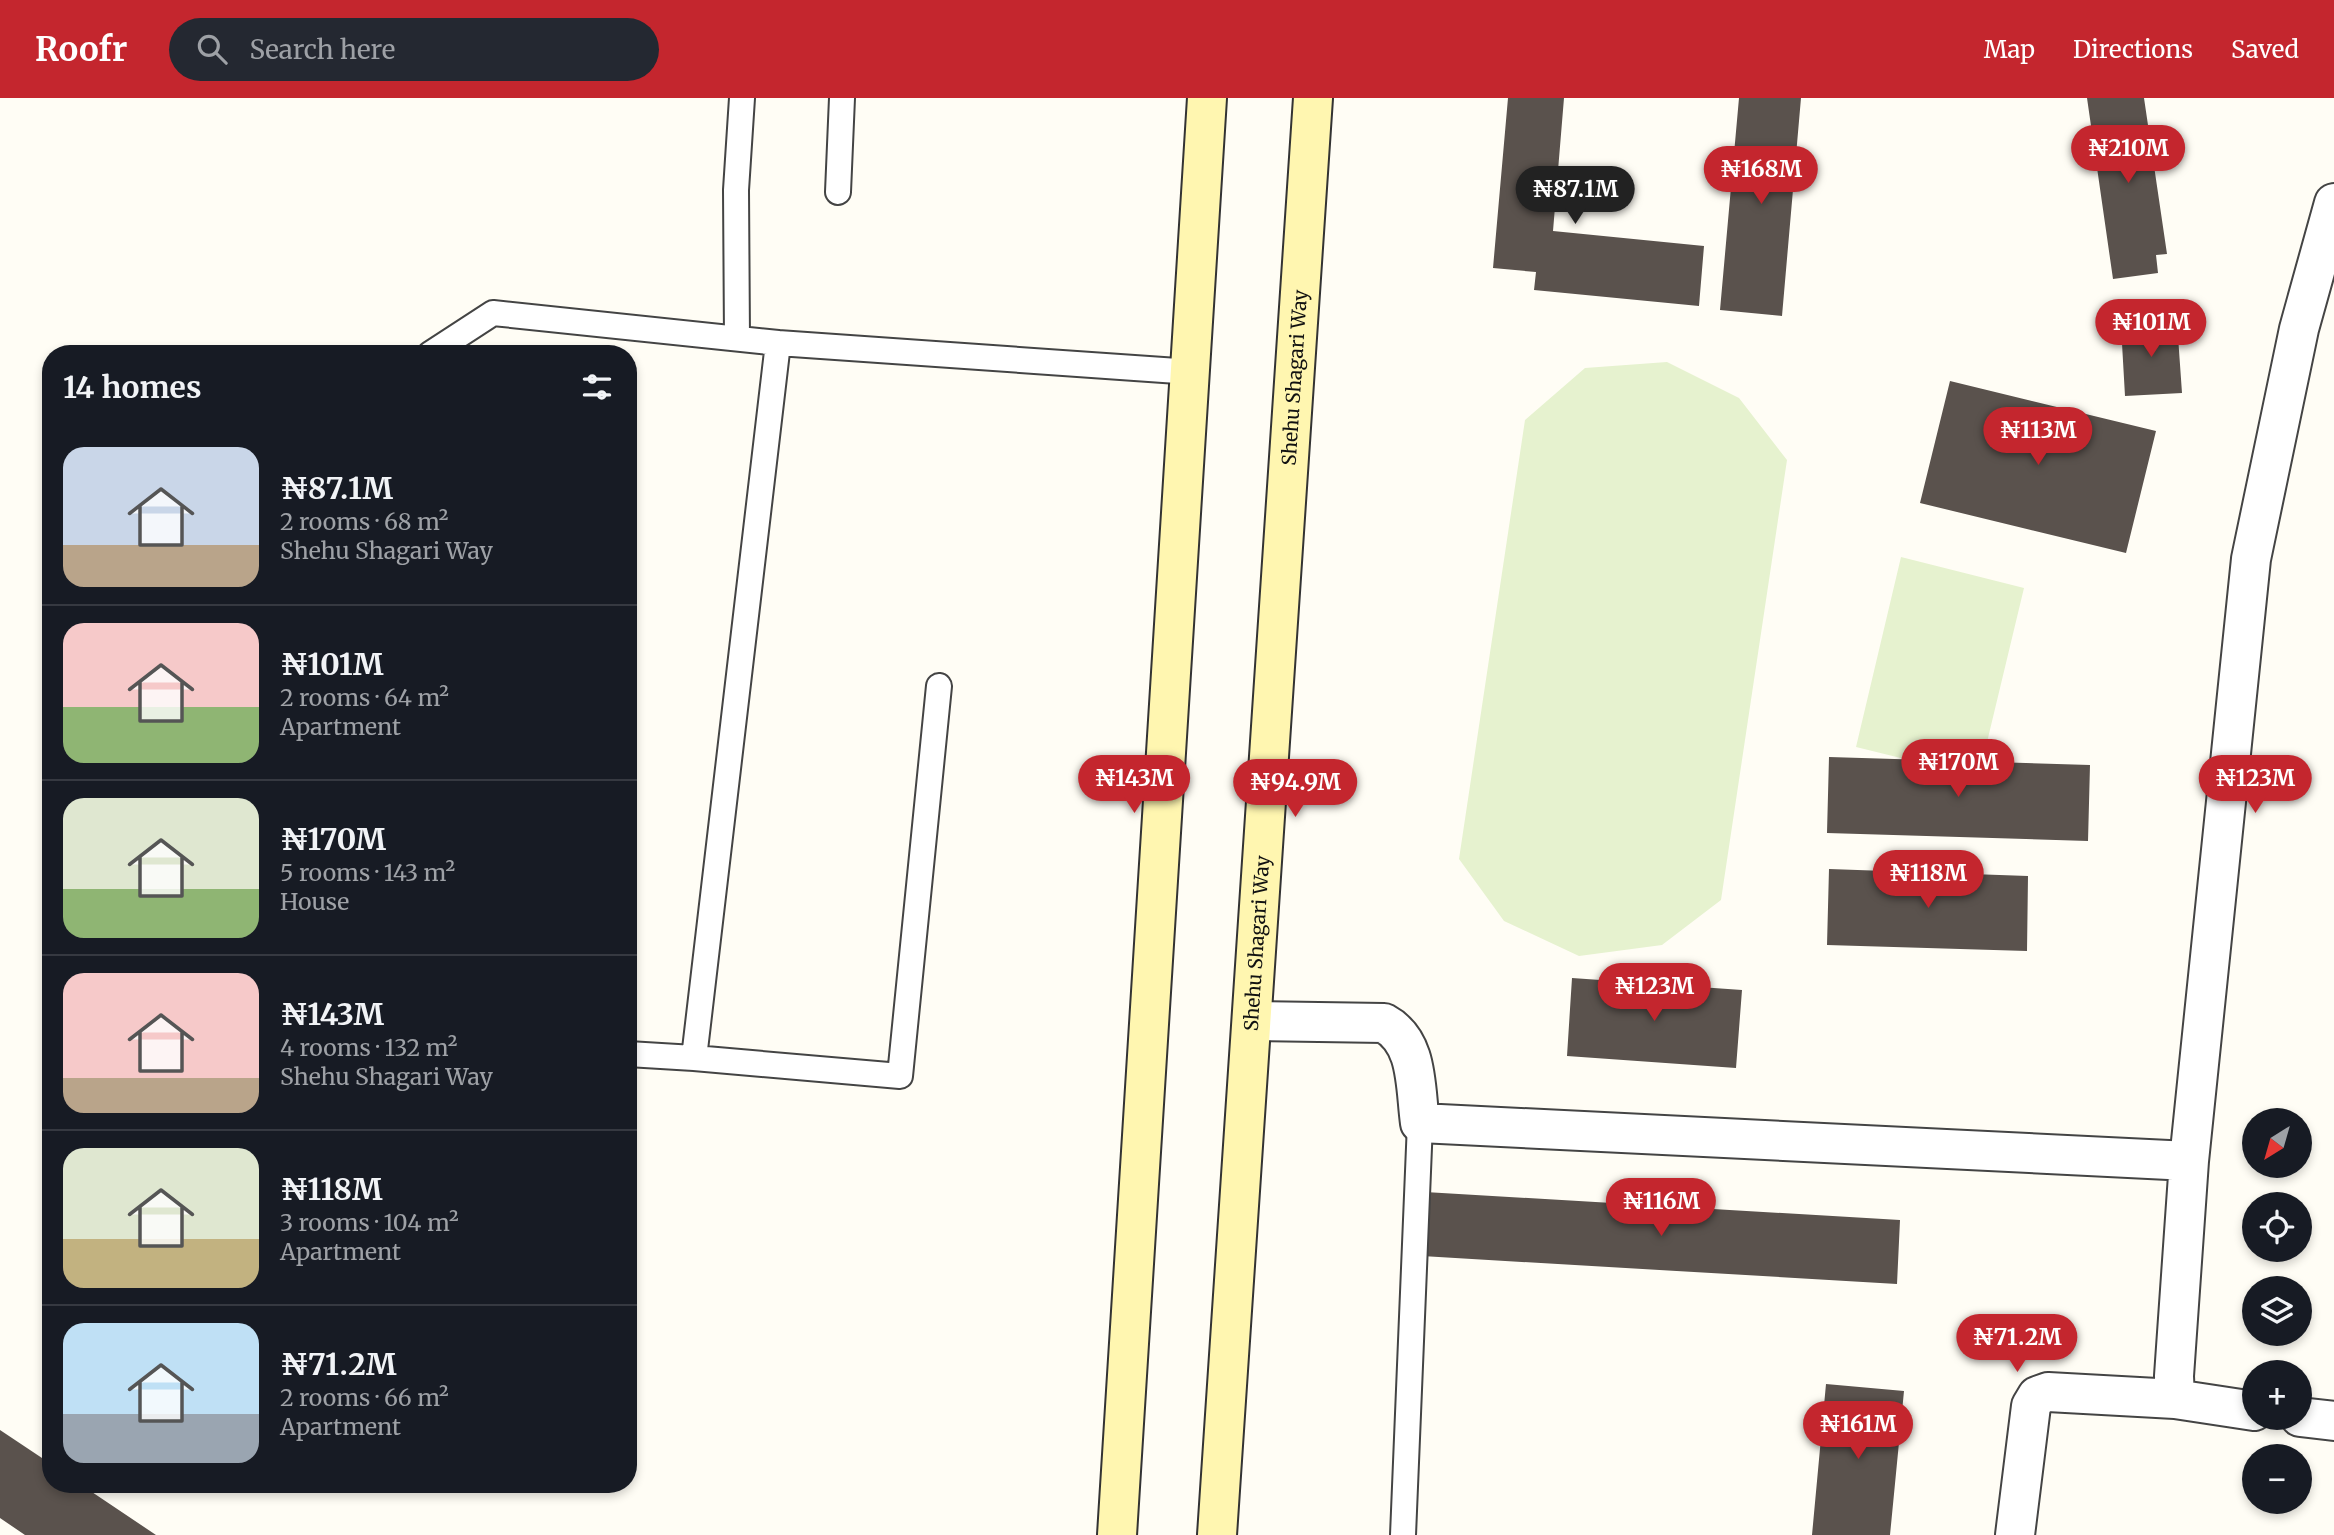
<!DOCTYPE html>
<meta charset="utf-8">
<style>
body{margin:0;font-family:Merriweather,serif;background:#242831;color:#f1f3f6;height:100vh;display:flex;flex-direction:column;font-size:26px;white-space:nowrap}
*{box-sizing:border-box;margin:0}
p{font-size:23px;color:#9ea1a6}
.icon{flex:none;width:38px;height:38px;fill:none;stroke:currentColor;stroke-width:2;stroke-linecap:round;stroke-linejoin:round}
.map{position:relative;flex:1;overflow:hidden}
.sheet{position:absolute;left:42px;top:247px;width:595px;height:1148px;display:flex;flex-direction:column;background:#171b24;border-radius:28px;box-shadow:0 4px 10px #0003}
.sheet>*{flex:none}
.needle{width:46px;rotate:217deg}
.tools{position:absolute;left:2242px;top:1010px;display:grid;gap:14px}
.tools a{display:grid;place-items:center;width:70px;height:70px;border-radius:50%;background:#171b24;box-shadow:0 4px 10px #0003;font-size:35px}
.price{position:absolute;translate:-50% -60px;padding:0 16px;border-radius:24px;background:#c4262e;color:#fff;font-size:23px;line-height:46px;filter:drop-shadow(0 2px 4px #0008)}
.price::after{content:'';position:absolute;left:50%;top:42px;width:21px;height:16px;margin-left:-10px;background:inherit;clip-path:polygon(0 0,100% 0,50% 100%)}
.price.on{background:#222;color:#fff}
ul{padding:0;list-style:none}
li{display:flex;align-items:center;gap:21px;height:175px;padding:0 21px}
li+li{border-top:2px solid #363941}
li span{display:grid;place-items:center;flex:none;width:196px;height:140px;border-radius:21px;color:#555}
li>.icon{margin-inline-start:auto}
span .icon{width:84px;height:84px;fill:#fffc;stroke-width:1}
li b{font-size:30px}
h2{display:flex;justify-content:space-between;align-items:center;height:84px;padding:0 21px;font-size:30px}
header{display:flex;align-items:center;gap:42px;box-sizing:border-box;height:98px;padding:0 35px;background:#c4262e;color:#fff}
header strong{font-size:33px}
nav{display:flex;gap:38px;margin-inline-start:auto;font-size:24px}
.search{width:490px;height:63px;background:#242831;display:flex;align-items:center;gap:18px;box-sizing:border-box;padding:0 24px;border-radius:38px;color:#9ea1a6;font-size:26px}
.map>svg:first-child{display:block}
</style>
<header>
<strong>Roofr</strong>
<div class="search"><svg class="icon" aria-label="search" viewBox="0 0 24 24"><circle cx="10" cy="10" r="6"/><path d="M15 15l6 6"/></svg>Search here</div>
<nav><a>Map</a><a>Directions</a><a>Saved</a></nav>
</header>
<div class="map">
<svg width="2334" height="1437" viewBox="0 0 2334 1437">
<rect width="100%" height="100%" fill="#fffdf5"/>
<!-- pitch -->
<path fill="#e6f2cf" d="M1667,264l72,36 48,62 -66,440 -59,45 -83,11 -75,-35 -45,-62 66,-439 60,-52z
M1901,459l123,31 -42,175 -65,-1 -61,-15z"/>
<!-- building -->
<path fill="#5a524d" d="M1508,0h56l-11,133 151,15 -5,60 -165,-16 2,-18 -43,-4z
M1739,0h62l-19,218 -62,-6z
M2087,0h57l23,156 -11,1 2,18 -45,6z
M2177,224l5,71 -57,3 -4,-70z
M1950,283l206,50 -30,122 -206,-50z
M1829,659l261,8 -2,76 -261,-8z
M1829,771l199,7 -1,75 -200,-6z
M1572,880l170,12 -6,78 -169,-12z
M1425,1094l475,28 -3,64 -475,-28z
M1826,1286l78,7 -14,144h-78z
M0,1332l51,34v20h29l76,51h-131l-25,-17z"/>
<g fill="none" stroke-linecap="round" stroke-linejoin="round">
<defs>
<path id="lane" d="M838,94l4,-94
M737,240l-1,-148 6,-92
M430,256l63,-41 285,30
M939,588l-39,390 -206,-18 84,-715 414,29
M628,956l66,4
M1403,1437l17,-412"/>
<path id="street" d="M1252,923l132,2c35,19 31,64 36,100l769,38
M2254,1313l-79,-12 -1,-23 15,-215 62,-602 48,-230 35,-126
M2300,1319l34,4
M2015,1437l16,-129 6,-10 11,-4 127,7"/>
<g id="secondary">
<path d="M1117,1437l90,-1437"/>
<path id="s1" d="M1217,1437l96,-1437"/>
</g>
</defs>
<!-- lane casing -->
<use href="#lane" stroke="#444" stroke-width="28"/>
<!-- street casing -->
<use href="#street" stroke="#444" stroke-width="42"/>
<!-- secondary casing -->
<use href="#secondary" stroke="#333" stroke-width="42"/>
<!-- lane -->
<use href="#lane" stroke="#fff" stroke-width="24"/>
<!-- street -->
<use href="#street" stroke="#fff" stroke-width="38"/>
<!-- secondary -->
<use href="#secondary" stroke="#fff6b0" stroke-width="38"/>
</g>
<g text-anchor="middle" stroke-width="7" stroke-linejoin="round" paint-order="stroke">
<!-- street labels -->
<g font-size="19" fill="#111" stroke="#fff">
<text dy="7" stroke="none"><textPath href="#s1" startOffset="1160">Shehu Shagari Way</textPath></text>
<text dy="7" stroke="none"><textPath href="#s1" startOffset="593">Shehu Shagari Way</textPath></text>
</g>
</g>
</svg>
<div class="tools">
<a><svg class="needle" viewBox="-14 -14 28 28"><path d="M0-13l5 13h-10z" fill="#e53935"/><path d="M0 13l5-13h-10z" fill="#9ea1a6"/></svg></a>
<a><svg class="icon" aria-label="locate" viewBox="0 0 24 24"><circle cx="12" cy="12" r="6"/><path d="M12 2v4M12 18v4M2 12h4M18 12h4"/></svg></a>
<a><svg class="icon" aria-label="layers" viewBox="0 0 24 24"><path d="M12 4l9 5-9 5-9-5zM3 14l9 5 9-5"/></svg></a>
<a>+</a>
<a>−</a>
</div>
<b class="price" style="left:2128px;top:87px">₦210M</b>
<b class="price" style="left:1761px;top:108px">₦168M</b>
<b class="price on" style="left:1575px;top:128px">₦87.1M</b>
<b class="price" style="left:2151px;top:261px">₦101M</b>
<b class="price" style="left:2038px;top:369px">₦113M</b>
<b class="price" style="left:1958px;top:701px">₦170M</b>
<b class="price" style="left:1134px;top:717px">₦143M</b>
<b class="price" style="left:2255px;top:717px">₦123M</b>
<b class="price" style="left:1295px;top:721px">₦94.9M</b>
<b class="price" style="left:1928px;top:812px">₦118M</b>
<b class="price" style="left:1654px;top:925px">₦123M</b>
<b class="price" style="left:1661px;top:1140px">₦116M</b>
<b class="price" style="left:2017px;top:1276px">₦71.2M</b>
<b class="price" style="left:1858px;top:1363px">₦161M</b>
<section class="sheet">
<h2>14 homes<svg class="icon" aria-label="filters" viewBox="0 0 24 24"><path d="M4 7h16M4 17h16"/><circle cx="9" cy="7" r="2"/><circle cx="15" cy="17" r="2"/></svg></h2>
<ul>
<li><span style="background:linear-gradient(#c9d6e8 70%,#b9a48a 0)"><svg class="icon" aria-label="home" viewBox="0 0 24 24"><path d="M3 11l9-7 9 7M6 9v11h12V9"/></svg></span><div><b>₦87.1M</b><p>2 rooms · 68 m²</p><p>Shehu Shagari Way</p></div></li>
<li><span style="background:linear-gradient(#f6c9c9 60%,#8fb573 0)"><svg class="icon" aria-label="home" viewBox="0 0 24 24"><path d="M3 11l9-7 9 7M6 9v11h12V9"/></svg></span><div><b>₦101M</b><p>2 rooms · 64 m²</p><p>Apartment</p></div></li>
<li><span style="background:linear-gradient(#dfe7d0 65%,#8fb573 0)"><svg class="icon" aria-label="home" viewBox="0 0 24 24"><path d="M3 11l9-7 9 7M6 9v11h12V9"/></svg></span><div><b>₦170M</b><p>5 rooms · 143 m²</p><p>House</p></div></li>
<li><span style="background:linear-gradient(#f6c9c9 75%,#b9a48a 0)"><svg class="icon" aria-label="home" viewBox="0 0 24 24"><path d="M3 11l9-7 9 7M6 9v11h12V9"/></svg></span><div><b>₦143M</b><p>4 rooms · 132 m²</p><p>Shehu Shagari Way</p></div></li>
<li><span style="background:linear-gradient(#dfe7d0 65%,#c2b280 0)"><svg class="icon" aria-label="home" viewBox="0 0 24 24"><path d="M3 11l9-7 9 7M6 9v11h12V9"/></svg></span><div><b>₦118M</b><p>3 rooms · 104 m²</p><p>Apartment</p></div></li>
<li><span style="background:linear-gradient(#bfe0f5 65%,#9aa5b1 0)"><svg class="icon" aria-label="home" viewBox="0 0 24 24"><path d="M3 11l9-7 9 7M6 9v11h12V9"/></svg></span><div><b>₦71.2M</b><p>2 rooms · 66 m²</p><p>Apartment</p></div></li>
</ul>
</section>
</div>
